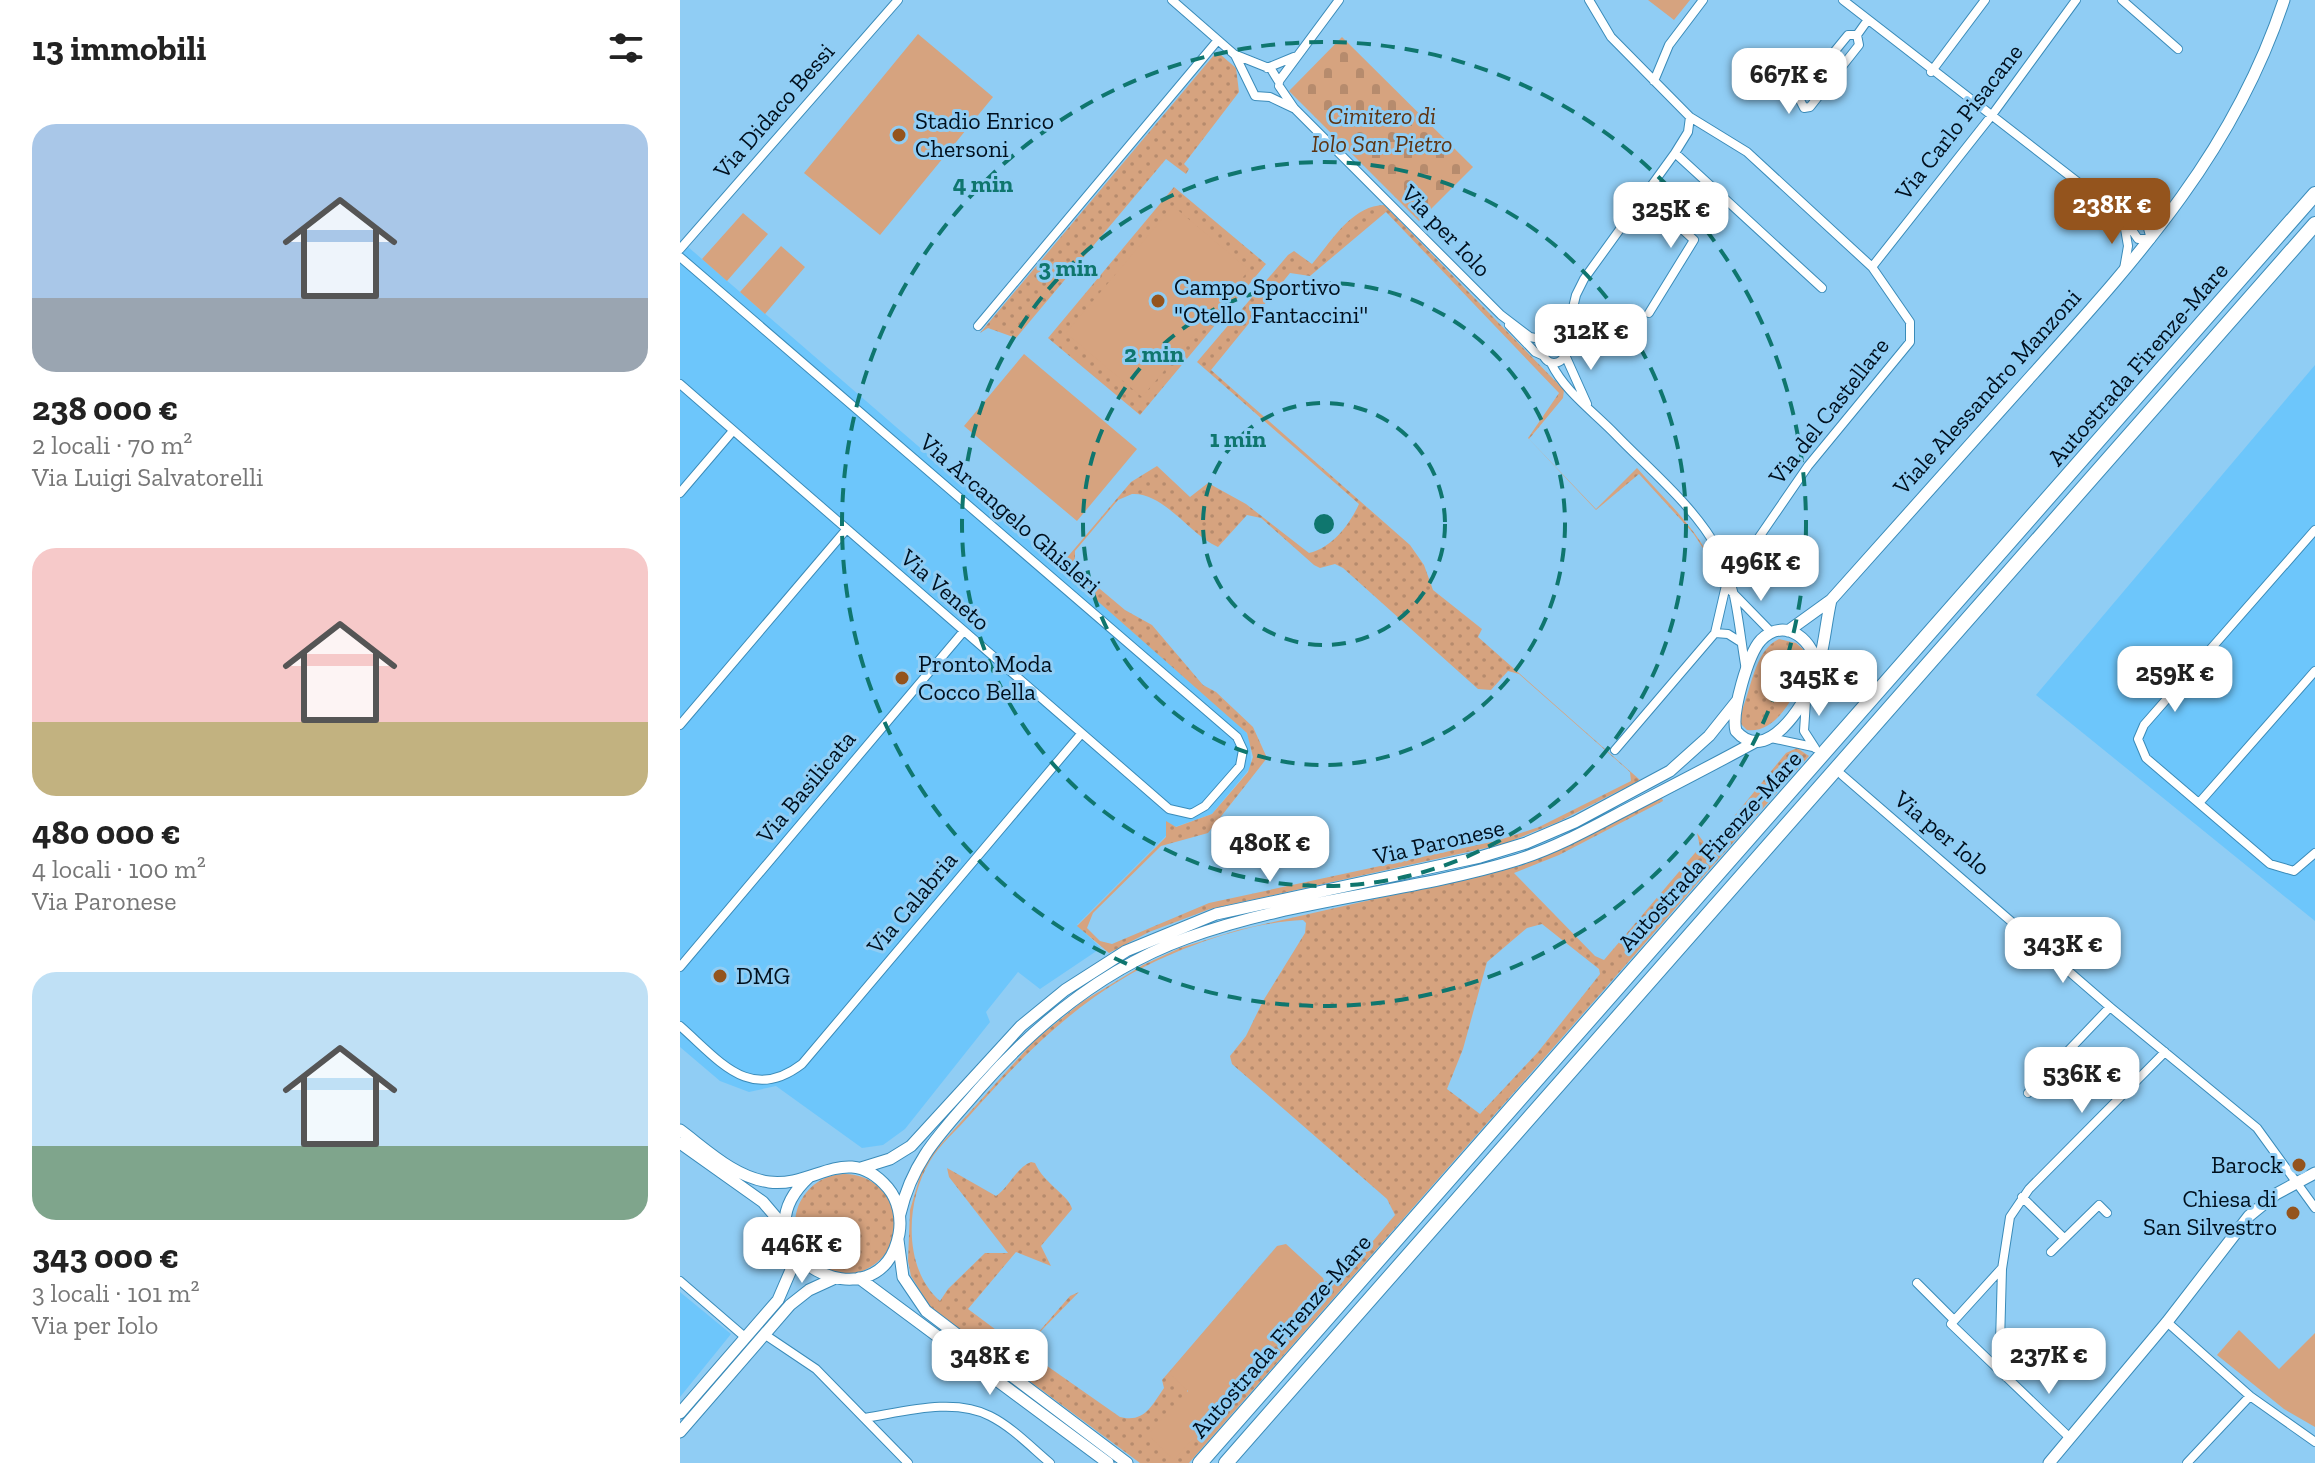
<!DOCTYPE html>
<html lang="it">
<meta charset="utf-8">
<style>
body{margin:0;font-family:"Zilla Slab",serif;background:#f2f2f2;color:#222;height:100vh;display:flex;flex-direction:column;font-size:30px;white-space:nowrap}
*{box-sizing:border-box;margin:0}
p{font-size:26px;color:#767676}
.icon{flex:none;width:44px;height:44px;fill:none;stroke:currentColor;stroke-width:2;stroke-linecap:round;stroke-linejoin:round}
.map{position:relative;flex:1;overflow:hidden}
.side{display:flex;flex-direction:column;background:#fff;width:680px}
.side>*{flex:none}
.price{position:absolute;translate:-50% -68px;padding:0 18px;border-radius:16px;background:#fff;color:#222;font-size:26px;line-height:52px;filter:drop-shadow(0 2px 4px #0008)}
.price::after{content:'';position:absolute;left:50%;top:48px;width:24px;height:18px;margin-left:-12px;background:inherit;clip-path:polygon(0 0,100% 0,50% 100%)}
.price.active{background:#94541d;color:#fff}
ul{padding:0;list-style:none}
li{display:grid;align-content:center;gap:16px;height:424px;padding:0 32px}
li span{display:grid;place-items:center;height:248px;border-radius:24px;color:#555}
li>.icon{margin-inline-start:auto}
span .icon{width:144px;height:144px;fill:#fffc;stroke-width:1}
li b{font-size:34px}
h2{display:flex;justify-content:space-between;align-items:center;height:96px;padding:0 32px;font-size:34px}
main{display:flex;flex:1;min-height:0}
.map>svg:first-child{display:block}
</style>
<main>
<section class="side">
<h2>13 immobili<svg class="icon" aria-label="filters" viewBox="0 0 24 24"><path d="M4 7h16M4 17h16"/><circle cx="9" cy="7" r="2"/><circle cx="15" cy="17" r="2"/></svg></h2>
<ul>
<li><span style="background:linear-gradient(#a9c7e8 70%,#9aa5b1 0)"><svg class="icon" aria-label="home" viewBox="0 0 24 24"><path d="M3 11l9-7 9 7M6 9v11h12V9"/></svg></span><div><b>238 000 €</b><p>2 locali · 70 m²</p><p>Via Luigi Salvatorelli</p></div></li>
<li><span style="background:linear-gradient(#f6c9c9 70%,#c2b280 0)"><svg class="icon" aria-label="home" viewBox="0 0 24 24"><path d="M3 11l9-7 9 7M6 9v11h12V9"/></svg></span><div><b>480 000 €</b><p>4 locali · 100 m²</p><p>Via Paronese</p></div></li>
<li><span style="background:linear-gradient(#bfe0f5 70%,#7fa58c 0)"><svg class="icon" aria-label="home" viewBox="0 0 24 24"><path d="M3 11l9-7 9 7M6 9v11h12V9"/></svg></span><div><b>343 000 €</b><p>3 locali · 101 m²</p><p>Via per Iolo</p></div></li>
</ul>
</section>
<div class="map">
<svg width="1635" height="1463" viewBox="0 0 1635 1463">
<defs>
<pattern id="grass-dots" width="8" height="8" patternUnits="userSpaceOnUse" patternTransform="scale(2)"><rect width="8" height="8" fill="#d6a37f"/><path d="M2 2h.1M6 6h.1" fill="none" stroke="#b68b6d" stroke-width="1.8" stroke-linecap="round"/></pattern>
<pattern id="cemetery-stones" width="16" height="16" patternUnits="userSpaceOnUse" patternTransform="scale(2)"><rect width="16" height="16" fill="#d6a37f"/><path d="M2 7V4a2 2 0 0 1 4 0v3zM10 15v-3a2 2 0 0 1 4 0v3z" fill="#b68b6d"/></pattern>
</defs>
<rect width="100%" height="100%" fill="#90cdf4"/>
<!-- built -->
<path fill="#6dc6fb" d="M0,240l275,238 5,1 286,252 4,10 1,26 -39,47 -37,13 -98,98 24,23 -61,41 -22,-17 -32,40 4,10 -85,107 -22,16 -21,3 -86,-62 -27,6 -29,-11 -40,-34z
M1635,365v556l-279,-226z
M0,1292l51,42 -51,63z"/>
<!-- grass -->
<path fill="url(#grass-dots)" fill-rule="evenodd" d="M534,55h7l15,13 3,24 -55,72 5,5 -3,5 -20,-15 -150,179 -28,-10 -8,5z
M494,187l92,77 -126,151 -92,-77z
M704,205l180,185 -1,8 -34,41 67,70 41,-41c26,30 58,58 75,94l-19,-29 -54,-59 -43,36 -68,-72 31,-45 -173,-181 -76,64 -20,-3 -79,97 199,175 14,20 9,25 49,39 -4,8 162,143 -82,42 -54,22 -294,65 -61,23 -40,21 -32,-27 89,-89v-16l10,6 36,-13 36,-42 5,-15 -6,-24 -188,-166 72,-85 26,-16 33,31 18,-14 38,21 63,49c23,-5 41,-29 50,-49l-162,-142 91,-107 6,-4 18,13c20,-23 39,-58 72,-59zM452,494c32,-2 58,41 86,53l29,-32 14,3 53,47 6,3 15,-4 8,4 135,121 13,1 17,-19 11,3 111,98 1,9 -92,46 -43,14 -287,62 -97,41 -12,-3 -13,-13 6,-15 68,-67 47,-13 59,-75 -14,-31 -37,-35 -13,-7 -51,-60 -27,-15 -50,-42v-17l43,-51z
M1099,639l17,4 8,7 3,20c-12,24 -30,64 -60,60l-6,-6 -1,-9c11,-23 14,-65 39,-76z
M1117,748l12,8 -620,707h-49l-210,-156 -19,-31 -3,-15 2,-51 11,-37 10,-18 104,-115 47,-38 61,-37 37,-17 58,-18 282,-64 42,-17 100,-51 1,3 -104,54 -45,18 81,83 9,4 96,-113 -3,-14 11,15 78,-95zM623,920l3,3 -1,10 -42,68 -17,35 -16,20 2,8 155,135 8,16 -55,65 -5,4 -9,-3 -136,160 -3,-53 -17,-15 107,-127 -115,134 2,8c-13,19 -20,35 -44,29l-80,-56 -7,-9 4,-17 42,-43 -9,4 -47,54 -55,-41 48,-57 35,14 -10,-20 31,-37c-2,-13 -28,-25 -37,-46l-4,-1c-14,5 -22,25 -35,34l-49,-28 2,9 59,76h-23l-37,36 -8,12c-37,-32 -35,-99 -10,-140 10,-17 27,-31 40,-46 47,-53 93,-101 154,-137 48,-28 123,-56 179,-58zM862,924l57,45 1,5 -62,78 -58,62 -33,-25 16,-40 24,-87 40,-34z
M115 1224a50 50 0 1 1 100 0a50 50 0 1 1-100 0Z"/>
<!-- cemetery -->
<path fill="url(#cemetery-stones)" d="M662,37l131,130 -54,54 -130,-130z"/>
<!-- green -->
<path fill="#d6a37f" d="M968,0h42l-16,20z
M238,34l75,63 -113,138 -76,-62z
M493,206l76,64 -107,127 -76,-64z
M63,213l25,21 -41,47 -25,-22z
M101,246l24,21 -40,47 -25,-22z
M344,354l113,95 -60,72 -113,-95z
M606,1244l37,34 2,7 -151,175 -26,-25 40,-44 -19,-18 108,-127z
M1559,1330l40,39 36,-36v94l-31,-18 -67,-54z"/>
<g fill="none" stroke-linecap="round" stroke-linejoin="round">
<defs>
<path id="street" d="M492,0l63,55 20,41 15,1 23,11
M909,0l22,37 79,80 57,35 125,115 38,55v20l-102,124 -57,83 -6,7 -21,9
M1163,0l281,218 14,21h13l-4,-14 -23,-7
M1442,0l56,49
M1177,35l2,10 -49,62 -6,1 -6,-12 50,-61h9l10,-14
M556,55l35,14 8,13
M587,68l27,-11
M1251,72l54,-72
M599,81l60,-81
M974,81l15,-36 34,-45
M599,86l15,22 207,207 29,22 21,4
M995,153l147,135
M964,194l50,46 -45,73
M1447,218l30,-3 15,-7
M0,249l218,-249
M0,257l557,480 6,13 -3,16 -35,40 -14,8 -22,-5 -489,-425
M1192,267l120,-152 84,-115
M1444,269l4,-23 -4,-23
M829,325l26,27 9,4
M298,326l240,-286
M863 352a11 11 0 1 1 22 0a11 11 0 1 1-22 0Z
M884,346l12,-51 8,-16 91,-126 13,-21 2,-15
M885,355l22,49
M871,363c14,29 43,49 65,72 34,35 79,72 102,115 19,34 21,82 28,120
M0,493l52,-61
M1635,530l-171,195 -6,14 8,19 124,106 24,7 21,-18
M1052,592l40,41
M1035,633l13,1 11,7
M1126,701l-2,30 11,17
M0,725l165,-194
M1091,738l42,9
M935,750l100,-117 12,-52
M1162,775l268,232 147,121 58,80
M1519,803l116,-132
M0,967l283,-335
M0,1026c39,34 70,78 122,38l279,-330
M1348,1093l82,-86
M1342,1197l42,41
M1371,1252l48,-47 8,8
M1321,1269l-50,55 119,114
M0,1281l66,57
M1237,1283l36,36
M1487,1322l83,74 65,46
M84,1334l52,35 92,94
M1326,1377l-6,-34 2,-74 8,-52 19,-28 136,-137
M185,1418c38,-6 89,-21 125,-2 22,11 41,31 60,47
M1507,1463l63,-67"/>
<path id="secondary" d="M1108,631l43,-31c67,-76 135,-151 202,-226 105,-117 201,-222 251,-374
M1137,670c-1,-28 -31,-55 -56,-30 -13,14 -30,73 -25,91 30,35 68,-26 78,-51 10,-26 11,-54 17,-80
M0,1130c27,20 54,47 89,52 46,6 79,-41 119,6 10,12 14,30 11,46 -18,97 -172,19 -90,-57
M0,1143l83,59 23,27
M181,1168l29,-9 21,-13 110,-120 44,-36 61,-39 90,-37 264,-57 46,-14 49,-21 95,-51 39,-35 28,-35
M220,1214c13,-56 43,-83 79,-125 58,-66 125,-121 208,-151 106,-39 222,-45 330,-78 35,-11 67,-28 99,-45 46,-24 93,-48 139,-73
M218,1240l5,37 23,34 201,152
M179,1278l249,185
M0,1413l98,-113 19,-44
M0,1432l110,-127 19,-15 24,-11
M1369,1463l118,-141 82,-106 27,-22 39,-21"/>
<path id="highway" d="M520,1463l1115,-1269
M546,1463l1089,-1239"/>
</defs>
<!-- street casing -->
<use href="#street" stroke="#3a8bb9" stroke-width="10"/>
<!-- secondary casing -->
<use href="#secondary" stroke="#3a8bb9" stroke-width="13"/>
<!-- highway casing -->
<use href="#highway" stroke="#3a8bb9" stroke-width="16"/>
<!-- street -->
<use href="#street" stroke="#fff" stroke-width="8"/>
<!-- secondary -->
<use href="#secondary" stroke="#fff" stroke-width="11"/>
<!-- highway -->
<use href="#highway" stroke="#fff" stroke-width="14"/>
</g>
<!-- distance rings -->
<g fill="none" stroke="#0f766e" stroke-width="4" stroke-dasharray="14 10">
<circle cx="644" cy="524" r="121"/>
<circle cx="644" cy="524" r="241"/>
<circle cx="644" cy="524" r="362"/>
<circle cx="644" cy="524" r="482"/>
</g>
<!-- markers -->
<g fill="#94541d" stroke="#90cdf4" stroke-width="3">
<circle cx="219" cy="135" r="8"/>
<circle cx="478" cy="301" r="8"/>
<circle cx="222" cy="678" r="8"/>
<circle cx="40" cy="976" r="8"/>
<circle cx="1619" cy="1165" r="8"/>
<circle cx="1613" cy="1213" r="8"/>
</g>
<g text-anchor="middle" stroke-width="6" stroke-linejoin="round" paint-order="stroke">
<!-- street labels -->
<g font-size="24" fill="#00101e" stroke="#90cdf4">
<text transform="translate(94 111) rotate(-49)" y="8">Via Didaco Bessi</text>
<text transform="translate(1279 122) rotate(-52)" y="8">Via Carlo Pisacane</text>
<text transform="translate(766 231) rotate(46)" y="8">Via per Iolo</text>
<text transform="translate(1458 364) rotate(-49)" y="8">Autostrada Firenze-Mare</text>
<text transform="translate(1307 392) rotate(-48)" y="8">Viale Alessandro Manzoni</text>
<text transform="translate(1149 411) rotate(-52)" y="8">Via del Castellare</text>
<text transform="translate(330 514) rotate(41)" y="8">Via Arcangelo Ghisleri</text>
<text transform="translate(265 590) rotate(41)" y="8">Via Veneto</text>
<text transform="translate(126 787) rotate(-50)" y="8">Via Basilicata</text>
<text transform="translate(1262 833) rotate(40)" y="8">Via per Iolo</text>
<text transform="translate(759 842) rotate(-13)" y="8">Via Paronese</text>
<text transform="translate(1030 851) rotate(-48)" y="8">Autostrada Firenze-Mare</text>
<text transform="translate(232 903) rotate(-50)" y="8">Via Calabria</text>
<text transform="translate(601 1336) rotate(-49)" y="8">Autostrada Firenze-Mare</text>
</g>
<!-- park labels -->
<g font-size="24" font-style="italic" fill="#5e3310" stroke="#90cdf4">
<text x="702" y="124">Cimitero di<tspan x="702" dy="28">Iolo San Pietro</tspan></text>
</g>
<!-- poi labels -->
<g font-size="24" fill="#00101e" stroke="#90cdf4" text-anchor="start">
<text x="235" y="129">Stadio Enrico<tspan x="235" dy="28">Chersoni</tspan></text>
<text x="494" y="295">Campo Sportivo<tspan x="494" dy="28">"Otello Fantaccini"</tspan></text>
<text x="238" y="672">Pronto Moda<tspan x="238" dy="28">Cocco Bella</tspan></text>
<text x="56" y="984">DMG</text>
<text x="1603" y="1173" text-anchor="end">Barock</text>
<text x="1597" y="1207" text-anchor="end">Chiesa di<tspan x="1597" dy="28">San Silvestro</tspan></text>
</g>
</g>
<circle cx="644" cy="524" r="12" fill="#0f766e" stroke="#90cdf4" stroke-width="4"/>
<g font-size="24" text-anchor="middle" font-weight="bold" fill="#0f766e" stroke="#90cdf4" stroke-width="6" stroke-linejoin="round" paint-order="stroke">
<text x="303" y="192">4 min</text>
<text x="388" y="276">3 min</text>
<text x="474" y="362">2 min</text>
<text x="558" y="447">1 min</text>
</g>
</svg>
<b class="price" style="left:1109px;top:116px">667K €</b>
<b class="price active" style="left:1432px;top:246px">238K €</b>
<b class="price" style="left:991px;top:250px">325K €</b>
<b class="price" style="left:911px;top:372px">312K €</b>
<b class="price" style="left:1081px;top:603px">496K €</b>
<b class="price" style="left:1495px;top:714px">259K €</b>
<b class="price" style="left:1139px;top:718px">345K €</b>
<b class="price" style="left:590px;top:884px">480K €</b>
<b class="price" style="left:1383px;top:985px">343K €</b>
<b class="price" style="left:1402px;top:1115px">536K €</b>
<b class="price" style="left:122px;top:1285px">446K €</b>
<b class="price" style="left:1369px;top:1396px">237K €</b>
<b class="price" style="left:310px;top:1397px">348K €</b>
</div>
</main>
